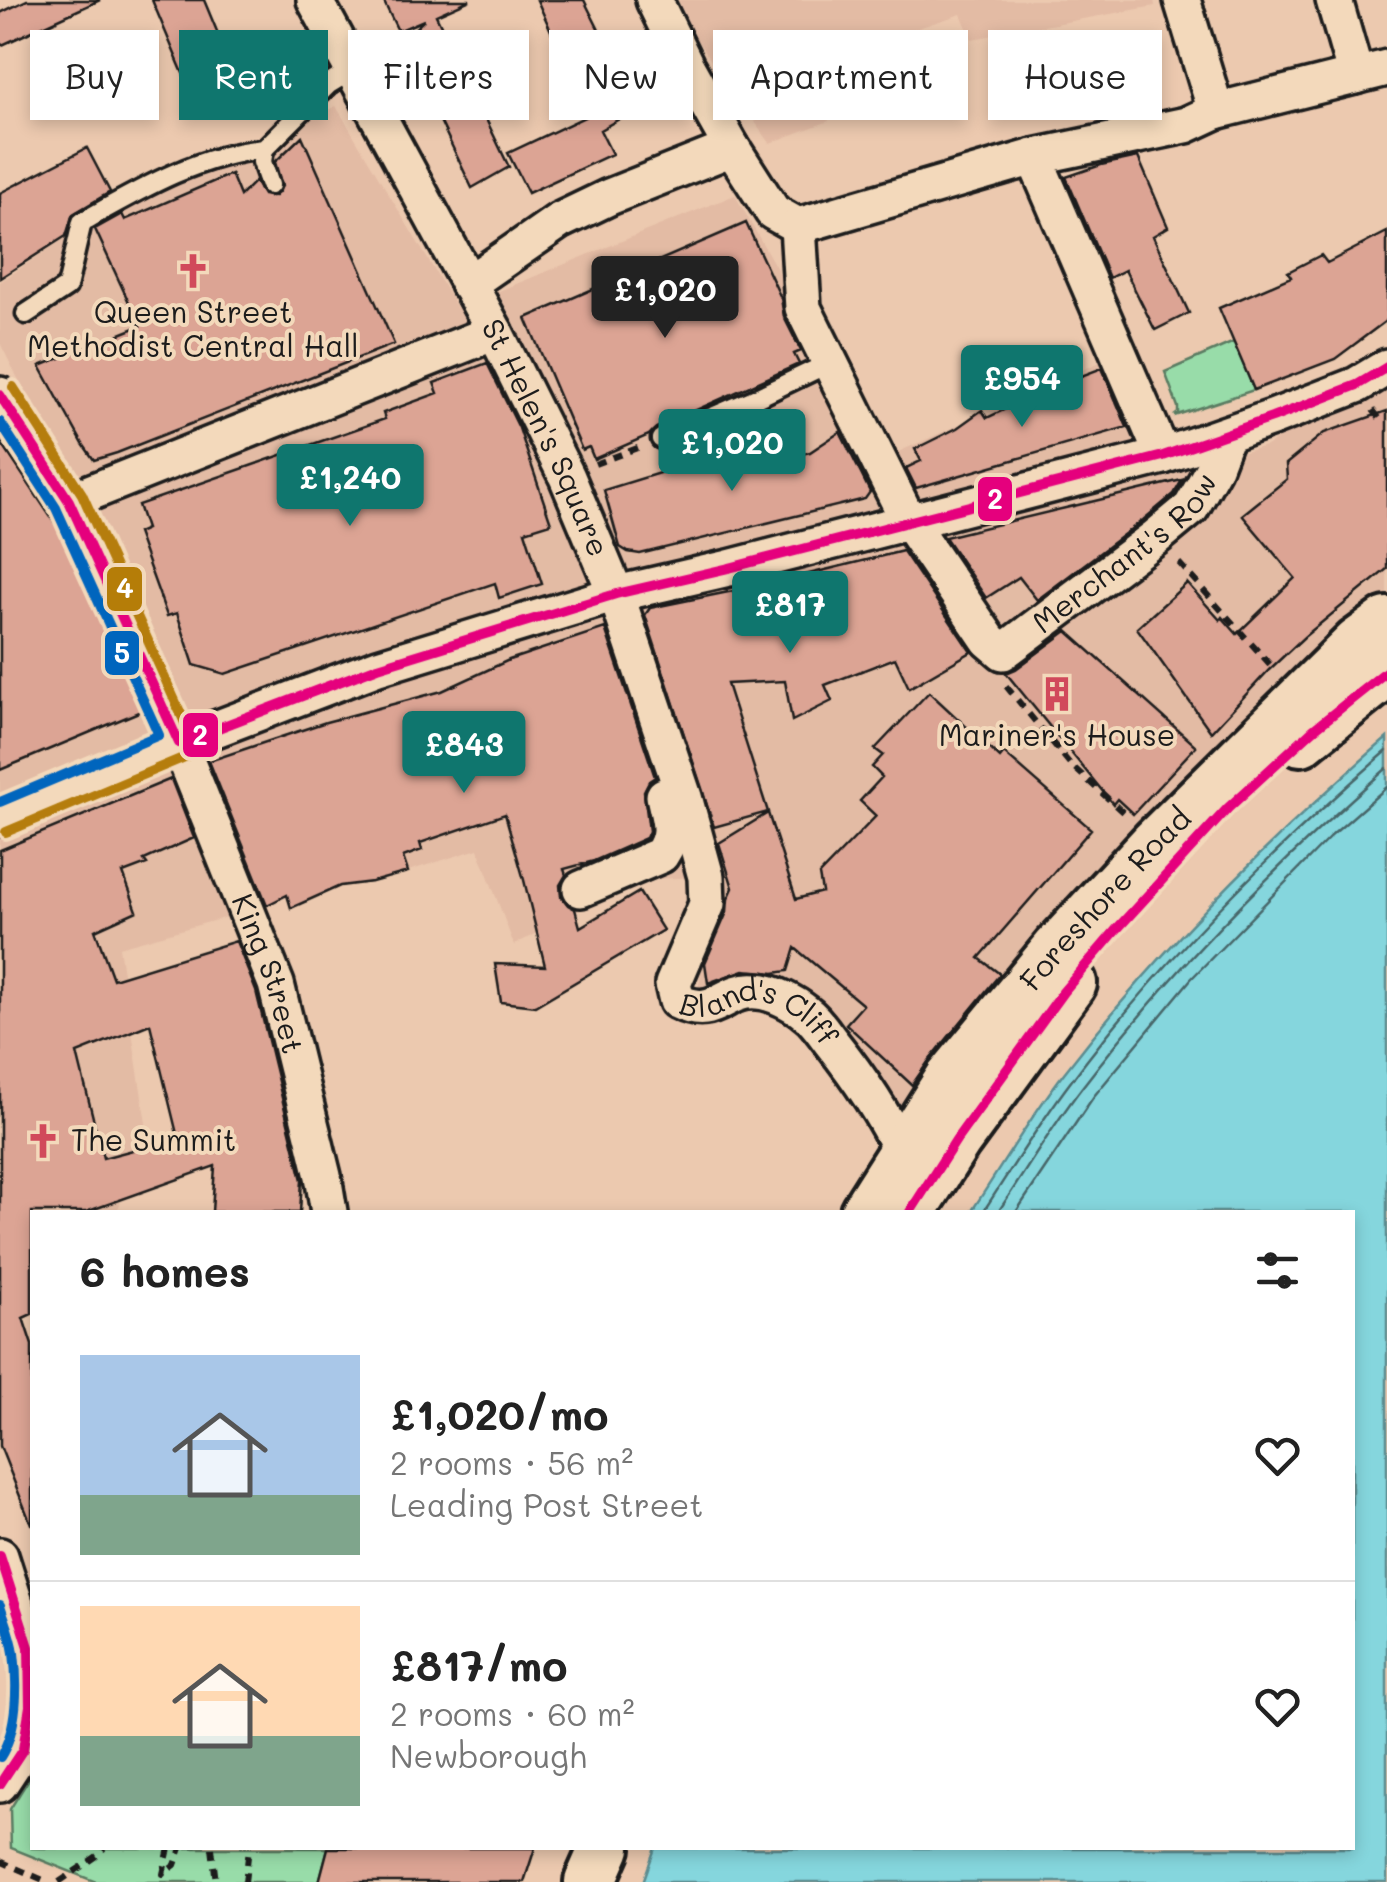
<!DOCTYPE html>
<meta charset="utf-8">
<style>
body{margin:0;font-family:Mali,sans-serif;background:#f2f2f2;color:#222;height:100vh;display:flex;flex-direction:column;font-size:38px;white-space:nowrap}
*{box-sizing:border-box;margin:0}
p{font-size:32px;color:#767676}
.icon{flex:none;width:55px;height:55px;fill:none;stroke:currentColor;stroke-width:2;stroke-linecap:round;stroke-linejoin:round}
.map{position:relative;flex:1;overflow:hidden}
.drawer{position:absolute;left:30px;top:1210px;width:1325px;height:640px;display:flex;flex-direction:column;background:#fff;border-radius:0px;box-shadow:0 5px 15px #0003}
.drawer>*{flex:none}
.banner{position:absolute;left:30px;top:30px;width:1328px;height:90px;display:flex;gap:20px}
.price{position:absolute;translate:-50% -85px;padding:0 22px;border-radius:10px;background:#0f766e;color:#fff;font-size:32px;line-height:65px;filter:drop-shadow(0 2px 5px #0008)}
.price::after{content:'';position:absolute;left:50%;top:60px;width:30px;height:22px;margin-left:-15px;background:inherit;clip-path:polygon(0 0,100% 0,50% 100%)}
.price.on{background:#222;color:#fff}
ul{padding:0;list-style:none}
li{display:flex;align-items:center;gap:30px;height:250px;padding:0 50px}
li+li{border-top:2px solid #e0e0e0}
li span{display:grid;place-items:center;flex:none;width:280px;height:200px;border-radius:0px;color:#555}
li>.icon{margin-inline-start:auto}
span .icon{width:120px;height:120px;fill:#fffc;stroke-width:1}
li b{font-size:42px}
h2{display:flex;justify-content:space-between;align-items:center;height:120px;padding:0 50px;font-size:42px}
.tag{padding:0 35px;border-radius:0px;background:#fff;box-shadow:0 5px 15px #0003;font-size:35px;line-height:90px}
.tag.on{background:#0f766e;color:#fff}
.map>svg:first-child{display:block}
</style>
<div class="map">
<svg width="1387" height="1882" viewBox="0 0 1387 1882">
<rect width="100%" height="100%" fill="#ecc9af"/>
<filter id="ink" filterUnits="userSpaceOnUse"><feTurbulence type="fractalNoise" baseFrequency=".01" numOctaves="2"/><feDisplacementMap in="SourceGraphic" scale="20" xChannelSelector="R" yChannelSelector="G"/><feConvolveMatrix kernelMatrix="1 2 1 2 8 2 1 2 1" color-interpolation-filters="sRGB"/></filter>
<g filter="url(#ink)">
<!-- built -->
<path fill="#e3bba4" d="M678,0h476l1,6 -183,33 -11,-25 -153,50 21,57 -59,22 -77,-108z
M336,106l121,202 278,-113 92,163 53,102 245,-109 59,117 82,-22 121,-75v247l-481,493 -109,-127 -99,6 20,-114 -81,4 -123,65 -36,-96 -95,30 -43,7 -49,22 -5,-13 -23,12 -144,40 28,183 -30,82h-85v101l-32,13v-724l110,-41 -110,-218v-61l96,-65 108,-48z"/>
<!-- green -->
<path fill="#98dca9" stroke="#5a7c62" stroke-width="2.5" d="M1234,342l20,48 -80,26 4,-3v-6l-13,-35z
M32,1774v74h296l-9,34h-223l-85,-34 -1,-39z"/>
<!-- water -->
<path fill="#85d6dd" stroke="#5b8c90" stroke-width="2.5" d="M1387,738v1144h-744l12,-34h697v-636h-381c31,-46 59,-95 93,-139 95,-123 206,-234 323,-335z"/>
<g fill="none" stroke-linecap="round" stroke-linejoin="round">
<!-- shore -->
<path stroke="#466669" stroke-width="2.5" d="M983,1212c29,-44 57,-90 89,-132 90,-120 202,-231 315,-329
M998,1212c28,-41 54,-86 85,-126 89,-116 194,-222 304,-318
M1016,1212l78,-116 97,-117 139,-142 57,-50"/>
</g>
<!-- building -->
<path fill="#dca494" stroke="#1c1c1c" stroke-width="2.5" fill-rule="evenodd" d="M27,0h73l-100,46v-33z
M152,0h52l34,82 -45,15z
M383,0h87l-34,15 73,152 -37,21 -70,-147 22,-21 -26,11z
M537,0h47l27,54 18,-10 32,51 -61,35 12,24 -84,39 -20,-40 81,-38z
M290,37l16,33 -54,23 -17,-34z
M302,136l92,208 -277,109 -23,7 -11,-16 -43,-78 100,-40 -45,-97 27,-15 3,6 106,-46 9,22 15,-15 8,14 12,1 7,-10 -7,-24z
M87,148l23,44 -37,22 -7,22 -66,42v-85z
M1138,157l30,70 -15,9 36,77 -34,17 -30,-60 -16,8 -43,-101 35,-12z
M746,223l35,75 3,19 17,34 -7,3 5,10 -143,64 -7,7 -55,24 -5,-12 -7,3 -56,-132z
M1387,232v88l-52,39 -81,31 -35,-82 72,-31 -3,-5 33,-17 6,8z
M487,363l32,65 32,95 -26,8 17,53 -43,14 -4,-15 -270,91 -31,-9 -17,-52 -10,3 -30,-83 9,-4 -8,-24 247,-86 -2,-6 55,-20 -4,-10z
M1102,368l25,59 -211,61 -10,-20 15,-7 -6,-12 42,-21 25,-18 5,8 50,-24 24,-15 2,4z
M1387,411v158l-83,68 -35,33 -58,62 -74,-104 50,-45 33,37 2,-3 15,17 58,-56 -53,-63 45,-36 -1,-15 38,-31z
M840,432l30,60 -5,7 -225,55 -12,-2 -8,-5 -16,-57 169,-52 3,22 34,-8z
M0,441l58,87 83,183 -141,59z
M1182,480l-8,14 -31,26 -106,80 -18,-23 -33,21 -41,-61z
M903,551l68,101 -62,36 -14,-30 -70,27 7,16 -40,20 -7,-40 -58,3 41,128 -54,15 -69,-212 5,-7 118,-24z
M605,628l50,149 -6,4 -5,10 5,40 -3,7 -52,23 -30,8 2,6 -6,10 1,11 7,9 7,4 5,18 59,-35 24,38 -128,76 -34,-4 -6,-38 50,2 -21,-86 -19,-66 -85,29 2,7 -19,7 5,15 -36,10 -32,4 -49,22 -4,-13 -20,10 -58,-144 117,-39 116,-31 67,-31z
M1067,631l129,115 -63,68 -16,-15 -4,5 -107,-131 10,-4z
M929,692l71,66 4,-5 87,76 -112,129 21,16 -72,88 -16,23 -66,-61 17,-19 -68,-57 -7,23 -14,2 -30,-3 -36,13 -3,-20 22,-51 1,-13 5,-11 -14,-45 49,-30 28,86 26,-7 -3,-17 57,-59 -16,-15 22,-24 -10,-10 11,-12 -8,-6z
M171,779l23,59 -50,22 3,4 -24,9 14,38 -42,19 18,49 123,-38 20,50 46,189 -2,32h-88l3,-46 -129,46h-54v102l-9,4 9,27v179h-1l-31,-78v-596zM150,1024l28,114 -75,20 -26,-105z
M328,1848h207l-11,34h-205z"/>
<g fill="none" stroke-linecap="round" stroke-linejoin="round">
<defs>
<path id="lane" d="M270,185l-8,-23 2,-13 65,-65 23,-14
M26,314l41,-27 15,-65c57,-32 116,-67 182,-73
M661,439l91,-39 77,-37"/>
<g id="street">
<path id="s1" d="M315,0l180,332 72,145 49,117 68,203 22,80 1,27 -34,80 4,17c40,20 45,-13 80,-10 16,1 37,12 49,22 10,7 18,20 25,29 28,35 52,70 71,111"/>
<path d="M654,0l32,66 46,82 41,64 25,14"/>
<path d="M1182,0l34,111"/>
<path d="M1334,0l22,76"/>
<path d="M1034,157l129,299"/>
<path id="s2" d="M798,226l5,82 106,214 80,118 14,12 153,-115 35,-29 22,-39 13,-34"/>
<path d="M798,226l236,-69 152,-32 30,-14 171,-43"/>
<path d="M468,284l91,-63 50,-24 123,-49"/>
<path id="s3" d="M0,395l69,106 110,242 97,241 47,192 6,36"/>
<path d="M69,501l426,-169"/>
<path d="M0,818l179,-75 199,-76 238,-73 113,-26 434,-112 109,-38 85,-33 30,-18"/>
<path d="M581,889l80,-34c15,-22 8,-35 3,-59"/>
<path d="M0,1556l29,91 1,59 -7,43 -23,35"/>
</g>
<g id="secondary">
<path d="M1301,740l86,-69"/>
<path id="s4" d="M866,1212l84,-132 108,-131 98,-106 74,-73 128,-126 29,-21"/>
<path d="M910,1212l46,-72 115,-157"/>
<path d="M590,1882l15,-34"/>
</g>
</defs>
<!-- lane casing -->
<use href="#lane" stroke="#1c1c1c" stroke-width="25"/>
<!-- street casing -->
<use href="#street" stroke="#1c1c1c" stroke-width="42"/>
<!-- secondary casing -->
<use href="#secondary" stroke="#1c1c1c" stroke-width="58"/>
<!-- path -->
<path stroke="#1c1c1c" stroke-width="6" stroke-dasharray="10 8" stroke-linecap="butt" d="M1373,410l9,12
M595,464l45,-17
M1179,563l95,106
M1006,686l64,78 57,52
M169,1848l-6,26 12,-9 6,-17
M212,1848l4,34
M0,1861l48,21
M59,1882l38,-26 7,-8
M245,1882l4,-34"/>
<!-- lane -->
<use href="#lane" stroke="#f3d9bb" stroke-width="18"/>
<!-- street -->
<use href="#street" stroke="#f3d9bb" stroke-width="35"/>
<!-- secondary -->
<use href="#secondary" stroke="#f3d9bb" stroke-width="50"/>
<defs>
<path id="bus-1" d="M0,395l69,106 110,242 199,-76 238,-73 113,-26 434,-112 109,-38 85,-33 30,-18
M910,1212l46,-72 107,-148 53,-62 112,-122 85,-78 74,-59
M0,1556l29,91 1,59 -7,43 -23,35"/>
<path id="bus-2" d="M0,422l56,86 103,227 -159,67
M0,1605c5,16 12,32 14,48 4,32 4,76 -14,104"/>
<path id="bus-3" d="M6,832l179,-75 7,-6 2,-8 -112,-249 -69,-107"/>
</defs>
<!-- bus-1 casing -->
<use href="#bus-1" stroke="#f3d9bb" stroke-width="18"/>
<!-- bus-2 casing -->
<use href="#bus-2" stroke="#f3d9bb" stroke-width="18"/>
<!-- bus-3 casing -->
<use href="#bus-3" stroke="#f3d9bb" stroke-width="18"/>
<!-- bus-1 -->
<use href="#bus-1" stroke="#e5007d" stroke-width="10"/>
<!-- bus-2 -->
<use href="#bus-2" stroke="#0065bd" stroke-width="10"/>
<!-- bus-3 -->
<use href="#bus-3" stroke="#b57d08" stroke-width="10"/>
</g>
</g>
<!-- icons -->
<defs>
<symbol id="church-bare" viewBox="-9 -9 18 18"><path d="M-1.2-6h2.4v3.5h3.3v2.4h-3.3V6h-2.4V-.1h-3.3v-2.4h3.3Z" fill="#d1495b" stroke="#f3d9bb" stroke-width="2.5" paint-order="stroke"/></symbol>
<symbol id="building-bare" viewBox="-9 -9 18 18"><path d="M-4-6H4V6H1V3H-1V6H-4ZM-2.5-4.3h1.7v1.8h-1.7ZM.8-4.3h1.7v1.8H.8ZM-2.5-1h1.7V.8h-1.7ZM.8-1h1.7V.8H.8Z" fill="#d1495b" stroke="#f3d9bb" stroke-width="2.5" paint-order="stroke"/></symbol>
</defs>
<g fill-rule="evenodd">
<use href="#church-bare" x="168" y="246" width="50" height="50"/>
<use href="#building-bare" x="1032" y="669" width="50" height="50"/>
<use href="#church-bare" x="18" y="1116" width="50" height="50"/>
</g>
<g text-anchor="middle" stroke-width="8" stroke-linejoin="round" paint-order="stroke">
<!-- poi labels -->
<g font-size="30" fill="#1c1c1c" stroke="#f3d9bb">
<text x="193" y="323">Queen Street<tspan x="193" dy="34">Methodist Central Hall</tspan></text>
<text x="1057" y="746">Mariner's House</text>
<text x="71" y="1151" text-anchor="start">The Summit</text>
</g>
<!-- street labels -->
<g font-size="30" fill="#1c1c1c" stroke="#f3d9bb">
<text dy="10" stroke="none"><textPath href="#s1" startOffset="495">St Helen's Square</textPath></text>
<text dy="10" stroke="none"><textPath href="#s2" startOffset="640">Merchant's Row</textPath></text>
<text dy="10" stroke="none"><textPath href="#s4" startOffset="395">Foreshore Road</textPath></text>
<text dy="10" stroke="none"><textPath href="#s3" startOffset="640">King Street</textPath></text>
<text dy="10" stroke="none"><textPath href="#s1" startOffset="1185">Bland's Cliff</textPath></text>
</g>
</g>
<g stroke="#f3d9bb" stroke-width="4">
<rect x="976" y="475" width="38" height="48" rx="10" fill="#e5007d"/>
<rect x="105" y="565" width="39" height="48" rx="10" fill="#b57d08"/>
<rect x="103" y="629" width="38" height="48" rx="10" fill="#0065bd"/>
<rect x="181" y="711" width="39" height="48" rx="10" fill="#e5007d"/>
</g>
<g font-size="28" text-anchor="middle" font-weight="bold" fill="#fff">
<text x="995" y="509">2</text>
<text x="125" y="598">4</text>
<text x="122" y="663">5</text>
<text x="200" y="745">2</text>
</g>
</svg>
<b class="price on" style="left:665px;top:341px">£1,020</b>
<b class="price" style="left:1022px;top:430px">£954</b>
<b class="price" style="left:732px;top:494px">£1,020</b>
<b class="price" style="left:350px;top:529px">£1,240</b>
<b class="price" style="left:790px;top:656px">£817</b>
<b class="price" style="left:464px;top:796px">£843</b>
<div class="banner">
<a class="tag">Buy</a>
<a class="tag on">Rent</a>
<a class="tag">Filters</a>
<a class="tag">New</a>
<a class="tag">Apartment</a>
<a class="tag">House</a>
</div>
<section class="drawer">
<h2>6 homes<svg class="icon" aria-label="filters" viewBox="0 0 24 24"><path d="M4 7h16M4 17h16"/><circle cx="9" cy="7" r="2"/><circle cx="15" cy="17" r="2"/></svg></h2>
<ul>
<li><span style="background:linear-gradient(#a9c7e8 70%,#7fa58c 0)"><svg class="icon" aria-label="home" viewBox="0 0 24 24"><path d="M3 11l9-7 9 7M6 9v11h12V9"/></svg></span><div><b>£1,020/mo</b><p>2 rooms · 56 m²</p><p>Leading Post Street</p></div><svg class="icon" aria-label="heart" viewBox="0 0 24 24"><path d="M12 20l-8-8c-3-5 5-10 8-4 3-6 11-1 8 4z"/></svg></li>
<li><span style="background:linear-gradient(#ffd9b3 65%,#7fa58c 0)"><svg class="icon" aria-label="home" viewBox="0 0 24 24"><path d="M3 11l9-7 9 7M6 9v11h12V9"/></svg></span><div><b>£817/mo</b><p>2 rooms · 60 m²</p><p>Newborough</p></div><svg class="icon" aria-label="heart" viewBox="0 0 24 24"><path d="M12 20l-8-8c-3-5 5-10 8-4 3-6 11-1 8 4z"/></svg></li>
</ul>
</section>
</div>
